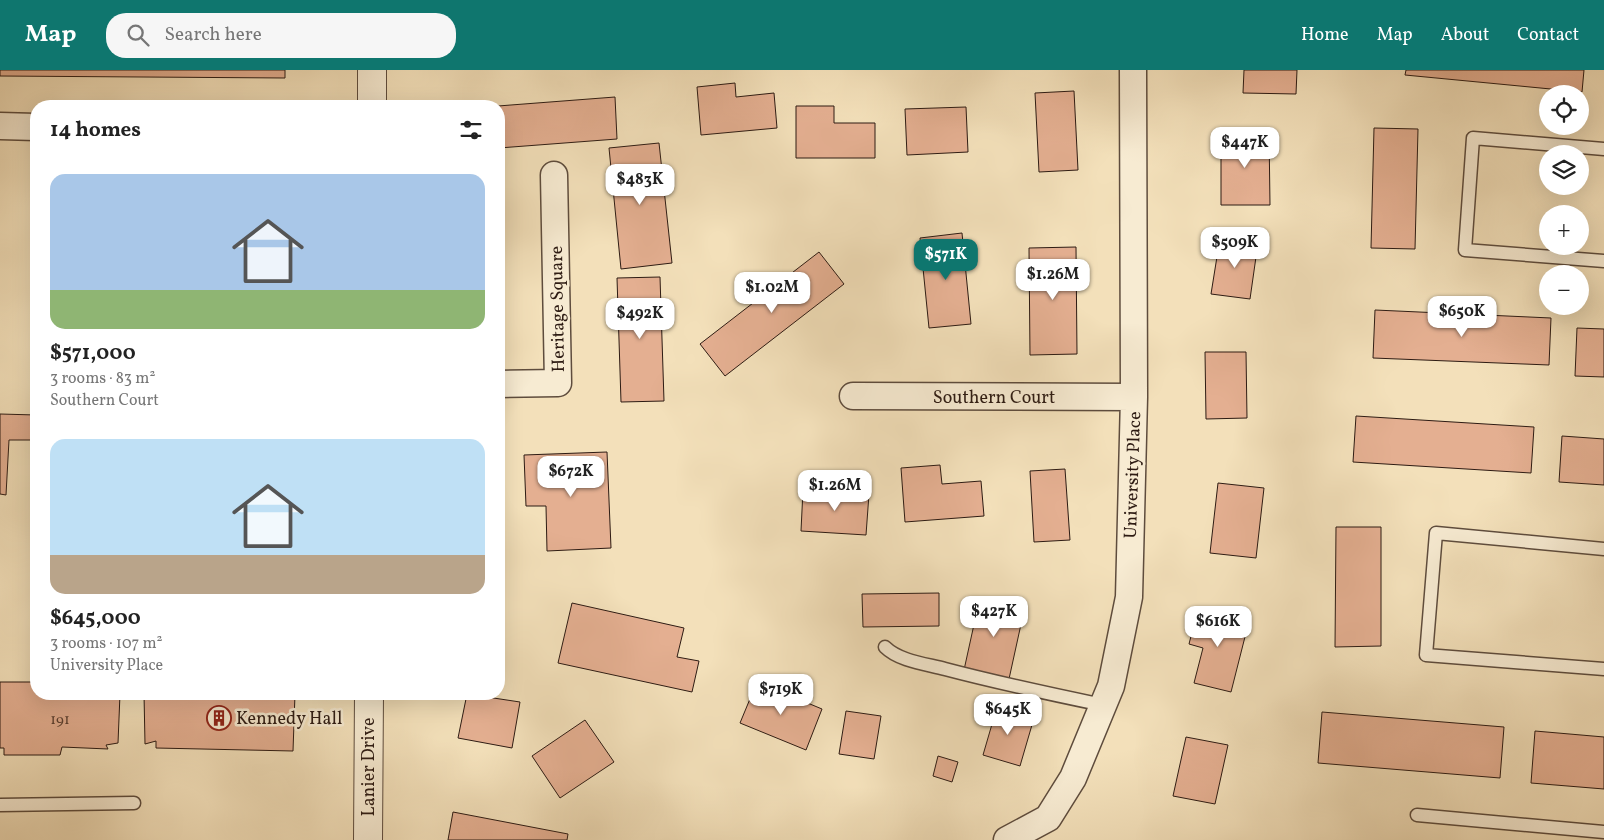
<!DOCTYPE html>
<meta charset="utf-8">
<style>
body{margin:0;font-family:Vollkorn,serif;background:#f6f6f6;color:#222;height:100vh;display:flex;flex-direction:column;font-size:19px;white-space:nowrap}
*{box-sizing:border-box;margin:0}
p{font-size:16px;color:#767676}
.icon{flex:none;width:28px;height:28px;fill:none;stroke:currentColor;stroke-width:2;stroke-linecap:round;stroke-linejoin:round}
.map{position:relative;flex:1;overflow:hidden}
.side{position:absolute;left:30px;top:30px;width:475px;height:600px;display:flex;flex-direction:column;background:#fff;border-radius:20px;box-shadow:0 5px 20px #0002}
.side>*{flex:none}
.tools{position:absolute;left:1539px;top:15px;display:grid;gap:10px}
.tools a{display:grid;place-items:center;width:50px;height:50px;border-radius:50%;background:#fff;box-shadow:0 5px 20px #0002;font-size:25px}
.price{position:absolute;translate:-50% -42px;padding:0 11px;border-radius:10px;background:#fff;color:#222;font-size:16px;line-height:32px;filter:drop-shadow(0 1px 2px #0008)}
.price::after{content:'';position:absolute;left:50%;top:30px;width:15px;height:11px;margin-left:-8px;background:inherit;clip-path:polygon(0 0,100% 0,50% 100%)}
.price.on{background:#0f766e;color:#fff}
ul{padding:0;list-style:none}
li{display:grid;align-content:center;gap:10px;height:265px;padding:0 20px}
li span{display:grid;place-items:center;height:155px;border-radius:15px;color:#555}
li>.icon{margin-inline-start:auto}
span .icon{width:90px;height:90px;fill:#fffc;stroke-width:1}
li b{font-size:21px}
h2{display:flex;justify-content:space-between;align-items:center;height:60px;padding:0 20px;font-size:21px}
header{display:flex;align-items:center;gap:30px;box-sizing:border-box;height:70px;padding:0 25px;background:#0f766e;color:#fff}
header strong{font-size:24px}
nav{display:flex;gap:28px;margin-inline-start:auto;font-size:18px}
.search{width:350px;height:45px;background:#f6f6f6;display:flex;align-items:center;gap:12px;box-sizing:border-box;padding:0 18px;border-radius:20px;color:#767676;font-size:19px}
.map>svg:first-child{display:block}
</style>
<header>
<strong>Map</strong>
<div class="search"><svg class="icon" aria-label="search" viewBox="0 0 24 24"><circle cx="10" cy="10" r="6"/><path d="M15 15l6 6"/></svg>Search here</div>
<nav><a>Home</a><a>Map</a><a>About</a><a>Contact</a></nav>
</header>
<div class="map">
<svg width="1604" height="770" viewBox="0 0 1604 770">
<rect width="100%" height="100%" fill="#f3e0ba"/>
<filter id="stains"><feTurbulence type="fractalNoise" baseFrequency=".004" numOctaves="4"/><feColorMatrix values="0 0 0 0 .2 0 0 0 0 .09 0 0 0 0 .02 0 0 0 .5 -.17"/></filter>
<radialGradient id="worn" r=".72"><stop offset=".6" stop-color="#630" stop-opacity="0"/><stop offset="1" stop-color="#630" stop-opacity=".3"/></radialGradient>
<!-- building -->
<path fill="#e4af91" stroke="#2d1b13" d="M0,0h285v8l-285,-2z
M1244,0h53l-1,24 -53,-1z
M1406,0h178l-2,22 -177,-17z
M735,13l1,14 38,-4 3,35 -76,7 -4,-48z
M1074,21l4,79 -39,2 -4,-79z
M615,27l2,42 -118,9 -1,-42z
M796,36h38v17h41v35h-79z
M966,37l2,45 -61,3 -2,-46z
M1374,58l44,1 -3,120 -44,-1z
M1221,62h48l1,73h-49z
M659,73l13,120 -51,6 -12,-121z
M499,160l4,42h-4z
M962,163l9,91 -42,4 -9,-90z
M1220,168l38,5 -8,56 -39,-5z
M1076,177l1,107 -47,1 -1,-107z
M819,182l25,32 -119,92 -25,-32z
M660,207l4,124 -43,1 -4,-124z
M1375,240l176,8 -2,47 -176,-7z
M1577,258l27,1v48l-29,-1z
M1205,282h41l1,66 -41,1z
M0,344l36,1v25h-27l-3,55 -6,-1z
M1356,346l178,11 -3,46 -178,-11z
M1562,366l42,3v46l-45,-3z
M607,382l4,96 -64,3 -1,-45h-20l-2,-51z
M940,395l2,19 39,-3 3,35 -79,6 -4,-54z
M1065,399l5,71 -36,2 -4,-71z
M1218,413l46,5 -8,70 -46,-5z
M803,420l66,4 -3,41 -65,-4z
M1336,457h45v119l-46,1z
M939,523v33l-76,1 -1,-33z
M980,527l45,9 -16,73 -45,-9z
M572,533l112,25 -7,29 22,4 -7,31 -134,-29z
M1198,539l51,12 -18,71 -37,-9 9,-35 -14,-4z
M0,612h36v12h84l-2,49 -12,2 2,4 -46,-2 -2,8h-56v-7h-4z
M757,612l65,27 -16,41 -66,-27z
M144,624h151l-2,57 -137,-3v-7l-11,3z
M467,624l53,8 -8,46 -54,-10z
M997,637l37,11 -14,48 -37,-11z
M846,641l35,5 -7,43 -35,-5z
M1322,642l182,15 -4,51 -182,-15z
M585,650l29,42 -54,36 -28,-42z
M1535,661l69,6v52l-73,-6z
M1186,667l42,8 -13,59 -42,-8z
M938,686l20,6 -6,20 -19,-6z
M453,742l115,22 -1,6h-119z"/>
<g fill="none" stroke-linecap="round" stroke-linejoin="round">
<defs>
<path id="service" d="M1604,79l-131,-11 -8,112 139,11
M1604,479l-168,-16 -10,122 178,14
M885,577c14,14 41,17 60,22 53,14 105,25 158,36
M0,735l134,-2
M1417,745l187,17"/>
<path id="minor" d="M0,56l36,1
M499,314l59,-1 -4,-208
M853,326l281,1
M1007,770l41,-22 25,-40 38,-92 18,-89 5,-200 -1,-327"/>
<path id="tertiary" d="M372,0v36
M368,770l1,-146"/>
</defs>
<!-- service casing -->
<use href="#service" stroke="#5e4c3d" stroke-width="15"/>
<!-- minor casing -->
<use href="#minor" stroke="#5e4c3d" stroke-width="29"/>
<!-- tertiary casing -->
<use href="#tertiary" stroke="#5e4c3d" stroke-width="30"/>
<!-- service -->
<use href="#service" stroke="#f7ebd2" stroke-width="12"/>
<!-- minor -->
<use href="#minor" stroke="#f7ebd2" stroke-width="26"/>
<!-- tertiary -->
<use href="#tertiary" stroke="#f7ebd2" stroke-width="28"/>
</g>
<!-- icons -->
<defs>
<symbol id="building-ring" viewBox="-11 -11 22 22"><circle r="9.5" fill="#f7ebd2" stroke="#8f2418" stroke-width="1.5"/><path d="M-4-6H4V6H1V3H-1V6H-4ZM-2.5-4.3h1.7v1.8h-1.7ZM.8-4.3h1.7v1.8H.8ZM-2.5-1h1.7V.8h-1.7ZM.8-1h1.7V.8H.8Z" fill="#8f2418"/></symbol>
</defs>
<g fill-rule="evenodd">
<use href="#building-ring" x="205" y="634" width="28" height="28"/>
</g>
<g text-anchor="middle" stroke-width="5" stroke-linejoin="round" paint-order="stroke">
<!-- number labels -->
<g font-size="15" fill="#5b4032">
<text x="60" y="654">191</text>
</g>
<!-- street labels -->
<g font-size="18" fill="#2d1b13" stroke="#f7ebd2">
<text transform="translate(557 239) rotate(-91)" y="6">Heritage Square</text>
<text x="994" y="333">Southern Court</text>
<text transform="translate(1132 405) rotate(-88)" y="6">University Place</text>
<text transform="translate(368 697) rotate(-90)" y="6">Lanier Drive</text>
</g>
<!-- poi labels -->
<g font-size="18" fill="#2d1b13" stroke="#f7ebd2" text-anchor="start">
<text x="236" y="654">Kennedy Hall</text>
</g>
</g>
<rect width="100%" height="100%" filter="url(#stains)"/>
<rect width="100%" height="100%" fill="url(#worn)"/>
</svg>
<div class="tools">
<a><svg class="icon" aria-label="locate" viewBox="0 0 24 24"><circle cx="12" cy="12" r="6"/><path d="M12 2v4M12 18v4M2 12h4M18 12h4"/></svg></a>
<a><svg class="icon" aria-label="layers" viewBox="0 0 24 24"><path d="M12 4l9 5-9 5-9-5zM3 14l9 5 9-5"/></svg></a>
<a>+</a>
<a>−</a>
</div>
<b class="price" style="left:1245px;top:99px">$447K</b>
<b class="price" style="left:640px;top:136px">$483K</b>
<b class="price" style="left:1235px;top:199px">$509K</b>
<b class="price on" style="left:946px;top:211px">$571K</b>
<b class="price" style="left:1053px;top:231px">$1.26M</b>
<b class="price" style="left:772px;top:244px">$1.02M</b>
<b class="price" style="left:1462px;top:268px">$650K</b>
<b class="price" style="left:640px;top:270px">$492K</b>
<b class="price" style="left:571px;top:428px">$672K</b>
<b class="price" style="left:835px;top:442px">$1.26M</b>
<b class="price" style="left:994px;top:568px">$427K</b>
<b class="price" style="left:1218px;top:578px">$616K</b>
<b class="price" style="left:781px;top:646px">$719K</b>
<b class="price" style="left:1008px;top:666px">$645K</b>
<section class="side">
<h2>14 homes<svg class="icon" aria-label="filters" viewBox="0 0 24 24"><path d="M4 7h16M4 17h16"/><circle cx="9" cy="7" r="2"/><circle cx="15" cy="17" r="2"/></svg></h2>
<ul>
<li><span style="background:linear-gradient(#a9c7e8 75%,#8fb573 0)"><svg class="icon" aria-label="home" viewBox="0 0 24 24"><path d="M3 11l9-7 9 7M6 9v11h12V9"/></svg></span><div><b>$571,000</b><p>3 rooms · 83 m²</p><p>Southern Court</p></div></li>
<li><span style="background:linear-gradient(#bfe0f5 75%,#b9a48a 0)"><svg class="icon" aria-label="home" viewBox="0 0 24 24"><path d="M3 11l9-7 9 7M6 9v11h12V9"/></svg></span><div><b>$645,000</b><p>3 rooms · 107 m²</p><p>University Place</p></div></li>
</ul>
</section>
</div>
